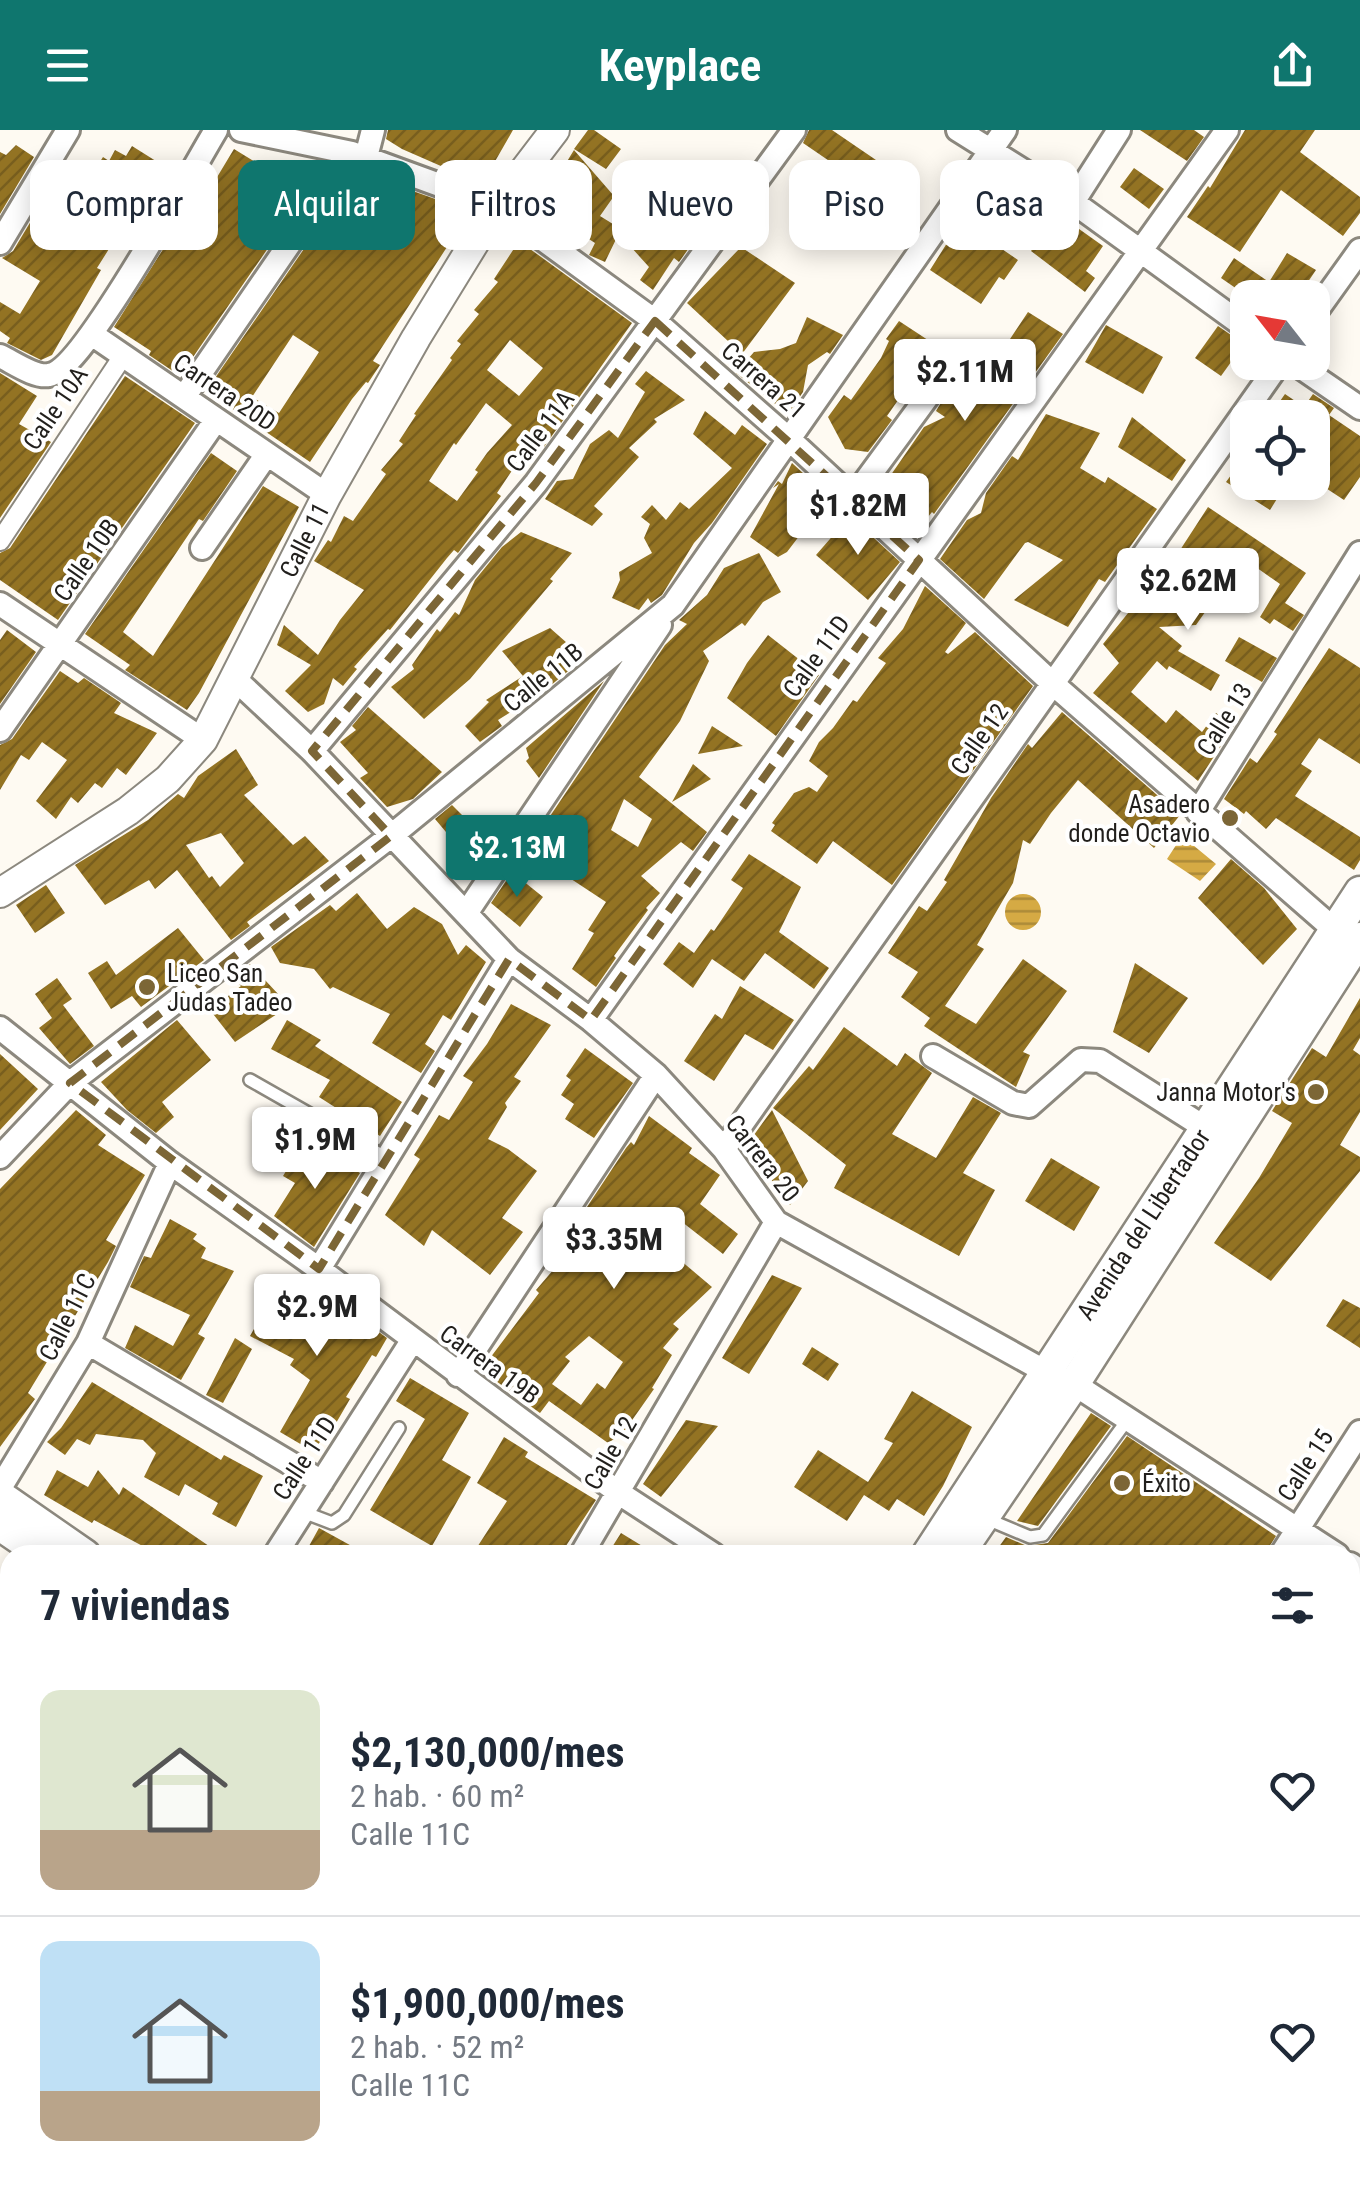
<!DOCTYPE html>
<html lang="es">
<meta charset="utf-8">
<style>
body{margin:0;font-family:"Roboto Condensed",sans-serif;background:#f2f2f3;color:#1f2937;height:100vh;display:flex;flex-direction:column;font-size:38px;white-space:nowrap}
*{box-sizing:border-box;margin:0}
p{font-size:32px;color:#747a83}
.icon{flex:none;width:55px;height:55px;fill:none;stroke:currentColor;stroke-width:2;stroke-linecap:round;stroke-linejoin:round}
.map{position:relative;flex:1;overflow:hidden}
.side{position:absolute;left:0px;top:1415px;width:1360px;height:642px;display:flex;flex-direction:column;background:#fff;border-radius:30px 30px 0 0;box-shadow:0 5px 25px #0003}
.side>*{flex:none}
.guide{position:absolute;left:30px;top:30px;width:1300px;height:90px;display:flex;gap:20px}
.needle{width:65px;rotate:301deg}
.controls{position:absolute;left:1230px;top:150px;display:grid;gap:20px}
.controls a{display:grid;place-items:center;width:100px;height:100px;border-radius:20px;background:#fff;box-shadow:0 5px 25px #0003;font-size:50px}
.price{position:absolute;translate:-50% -85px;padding:0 22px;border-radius:10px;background:#fff;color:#222;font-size:32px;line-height:65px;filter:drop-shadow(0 2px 5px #0008)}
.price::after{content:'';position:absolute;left:50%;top:60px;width:30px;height:22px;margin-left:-15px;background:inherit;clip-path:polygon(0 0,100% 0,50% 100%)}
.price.active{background:#0f766e;color:#fff}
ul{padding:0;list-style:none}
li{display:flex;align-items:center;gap:30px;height:250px;padding:0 40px}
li+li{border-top:2px solid #e0e1e3}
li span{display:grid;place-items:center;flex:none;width:280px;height:200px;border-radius:20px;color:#555}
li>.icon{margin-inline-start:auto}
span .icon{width:120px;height:120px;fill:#fffc;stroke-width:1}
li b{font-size:42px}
h2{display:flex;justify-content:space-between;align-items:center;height:120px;padding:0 40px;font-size:42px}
.chip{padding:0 35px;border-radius:20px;background:#fff;box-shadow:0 5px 25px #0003;font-size:35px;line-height:90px}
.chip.active{background:#0f766e;color:#fff}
header{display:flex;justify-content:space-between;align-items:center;height:130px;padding:0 40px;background:#0f766e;color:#fff;font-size:45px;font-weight:700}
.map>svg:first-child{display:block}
</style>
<header><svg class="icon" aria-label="menu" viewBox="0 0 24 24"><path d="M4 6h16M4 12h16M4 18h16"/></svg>Keyplace<svg class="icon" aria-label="share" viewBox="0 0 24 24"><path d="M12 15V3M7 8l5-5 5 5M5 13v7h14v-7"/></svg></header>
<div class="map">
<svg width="1360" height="2057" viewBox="0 0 1360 2057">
<defs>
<pattern id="water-rules" width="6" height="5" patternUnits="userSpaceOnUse" patternTransform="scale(2.5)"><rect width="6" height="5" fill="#d5aa44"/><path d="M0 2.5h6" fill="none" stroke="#ac8a38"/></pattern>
<pattern id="building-hatch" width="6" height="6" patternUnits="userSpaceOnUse" patternTransform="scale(2.5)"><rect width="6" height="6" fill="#937323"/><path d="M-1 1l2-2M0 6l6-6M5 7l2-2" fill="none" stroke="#785e1e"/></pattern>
</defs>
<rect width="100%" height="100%" fill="#fefaf2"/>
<!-- park -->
<path fill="#fad78b" d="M1350,1565l10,8v484h-300l4,-9h286z"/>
<!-- water -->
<path fill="url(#water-rules)" d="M1182,706l34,28 -16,17 -33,-22z
M1005 782a18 18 0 1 1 36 0a18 18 0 1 1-36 0Z"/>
<!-- building -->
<path fill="url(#building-hatch)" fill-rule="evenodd" d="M388,0h125l-31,54 -80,-35 -16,-10z
M588,0h6l27,19 -15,20 -32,-20z
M809,0h23l44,30 -16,22 -57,-39z
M1140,0h54l10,7 -17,24z
M1245,0h70l-15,22 60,45v16l-17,23 -62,-46 -41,62 -53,-35 21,-31 2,2z
M16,15l18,12 -34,57v-62l6,3z
M132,16l35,22 -15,24 8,5 -10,17 -9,-6 -12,20 -5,-3 -27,43 4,2 -49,85 -11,5 -34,-17 3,-5 -10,-7v-29l20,12 20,-33 -38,-23 11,-7 54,-90 24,15 12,-19 6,4 6,-11 11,6z
M234,19l72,44 -126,183 -31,-21 2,-4 -37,-24 63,-100 7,5z
M574,20l40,46 -14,20 21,13 -16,33 -16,-7 6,-12 -56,-36z
M1134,38l30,21 -15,20 -29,-22z
M357,42l21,13 4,-5 56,20 7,5 -7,12 20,13 -85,131 7,4 -12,18 -2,-1 -14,17 -42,63 -104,-71zM293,205l26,17 -40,61 -27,-16z
M680,59l23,14 -23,37 9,8 -10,14 -5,-4 -21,32 -13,-10 9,-13 -28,-31 16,-14 20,22 25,-28 -13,-8z
M1058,84l45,32 -17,25 9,7 -10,14 -54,-41z
M961,91l57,39 -14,20 -5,-3 -18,27 -51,-34z
M519,111l113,82 -88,124h-6l-18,23 -5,-4 -18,27 4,3 -43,57 -4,-3 -7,8 -57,72 -2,-1 -34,38 3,2 -14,17 -10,-8 -9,26 -16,8 -23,-21 26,-26 -34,-20 7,-20 34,30 22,-35 24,-30 -50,-29 14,-21 3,2 13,-26 9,5 33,-47 -5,-4 22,-26 -4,-3 17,-26 -2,-1 38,-54 -2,-2 11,-14 -4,-3 22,-27 -5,-4 24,-28 -4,-3zM510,210l33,28 -24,28 -32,-26zM486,273l26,22 -25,28 -12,17 3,2 -21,29 -28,-20 25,-38 2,2z
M741,117l54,36 -53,71 -55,-51z
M1287,123l29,17 -19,28h-47l-29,-20 13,-20 35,24z
M1028,182l35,22 -129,180 -2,-2 -13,16 -13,-1 -25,-23 -4,-9 47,-68 21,-10 -9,-6 18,-30 3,4 13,-21 10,7 15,-21 5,4z
M807,187l36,18 -13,19 -3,-2 -19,13 -5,27 -15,22 -52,-41 18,-21 26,-3 16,-6z
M899,191l38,25 -13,18 -14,-10 -16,33 9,6 -16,23 5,4 -24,32 -23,-3 -17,-32 16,-22 7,5 30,-42 8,-17 -3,-2z
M1106,195l57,32 -20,37 -58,-32z
M1218,196l26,18 -23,32 -26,-18z
M646,241l39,29 -31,19 3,3 -28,26 10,9 -45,49 9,8 -11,12 -47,-27 12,-18 16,-2 17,-35 19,-14 9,8 27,-46 -10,-8z
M0,243l37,23 -18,28 32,18 -51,76z
M125,246l70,47 -137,197 -58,-40v-27l10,-5z
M1285,264l19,13 9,-13 21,14 -5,7 31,21v41l-16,23 -32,-21v-61h-44z
M705,281l30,24 7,-10 25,19 -55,79 -18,20 -32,52 -11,8 -3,-5 -9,12 -27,-12 8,-18 -1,-8 33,-19 -8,-15 6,-14 -9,-7 11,-12 14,15 14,-18 9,7 43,-41 -39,-34z
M1046,284l54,19 -20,35 25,15 3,-6 49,32 -52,73 -6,-3 -31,48 -54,-27 49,-40 -35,-18 -3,1 -41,56 -44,-40 27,-39 14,-7 5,-20 26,-37 6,4z
M1132,287l54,43 -14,21 -54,-34z
M1248,322v30h14l18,12 -10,16 -44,-28z
M211,323l26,18 -34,50 -4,-2 -76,113 30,24 110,-170 36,21 -100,186 -12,17 -62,-40 5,-5 -45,-31z
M792,333l37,34 -42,55 -9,5 -28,-20 29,-53 -6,4 5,-7 4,3z
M1208,377l98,66 -21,30 19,12 -11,16 -19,-12 -4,5 -10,-7 20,-33 -37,-26 -47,67 -37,2 23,19 -4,5 42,24 -9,16 -42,-25 -2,4 -10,-9 -26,31 35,31 10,-13 26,22 14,-19 18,13 -36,55 -105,-88 26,-30 -16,-19 55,-68 5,-18 8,6z
M850,386l50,46 -32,38 -52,-45z
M521,402l51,21 -22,26 3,2 -83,98 -46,40 -33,-32 23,-18 -2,-4 25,-36 3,3 15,-20 4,3 16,-35 27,-33z
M759,423l22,39 -18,10 -18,24 -3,-3 -39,28 6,10 -29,60 -41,56 68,55 -14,19 -12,-9 -40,34 19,17 -14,15 2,2 -34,46 2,2 -20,29 -24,-18 22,-36 -6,-3 18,-28 -44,-29 -30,-30 133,-198 22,-21 -8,-4 28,-25 17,-27zM624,669l28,20 -14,28 -27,-17z
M925,456l41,37 -21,29 3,2 27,-22 58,54 -141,199 -59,-44 -16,23 -46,-33 4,-6 -3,-2 22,-30 15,-6 8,5 11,-16 -19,-15 10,-19 14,-14 20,-28 4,2 29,-39 -8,-5 25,-29z
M550,498l34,30 -57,47 -2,-2 -27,17 4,6 -22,16 -15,-16 24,-24 -3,-2 37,-24 -21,-25z
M7,500l29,22 -36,52v-64z
M768,505l51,40 -43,61 -49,-38 20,-35z
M1239,507l38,21 -15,24 -37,-21z
M1329,518l31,20v96l-41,-26 -18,26 11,7 -17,25 65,41v23l-6,10 -78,-52 -10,11 -20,-18 -2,3 -20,-15 26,-41 7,5 20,-29 -3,-2z
M60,541l18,12 6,-5 37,25 -7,10 43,20 -31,42 -9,-7 -15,20 -7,-5 -17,20 -7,-6 -15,22 -20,-18 31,-41 -25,-18 -13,18 -8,-5 -21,35v-45l12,-6z
M604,551l-65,97 -13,-17 3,-3 -3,-10z
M368,577l74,65 -29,27 -26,8 -27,-29 8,-5 -28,-31 16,-12 -4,-4z
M1062,582l118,103 -26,33 -76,-68 -27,33 -21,31 -7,-4 -10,43 -36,62 7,4 -39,57 31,18 47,-65 44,32 -44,61 7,3 -14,32 -92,-61 6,-8 -29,-21 17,-25 -30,-19 31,-47 8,5 20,-29 -3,-2 47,-82 37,-54 4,4z
M712,596l31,20 -45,8z
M236,619l22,36 -14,10 49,50 12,-9 24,25 -82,61 3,4 -19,14 -54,-70 -22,19 -6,-9 -44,25 -30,-40 73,-45 30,-26 6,4 14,-22zM221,703l23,30 -24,24 -8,-11 -3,2 -23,-33z
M693,634l18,15 -39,23z
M452,675l27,27 -22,13 -22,-26z
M749,724l52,33 -22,45 50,36 -15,21 -49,-36 -21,28 -32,-22 -19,29 -30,-24 16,-22 15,11 17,-24 3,2 29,-43 -12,-8z
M1231,729l33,29 33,41 -34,36 -65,-67z
M512,742l31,25 -23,30 -29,-24z
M46,755l19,28 -30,20 -19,-28z
M357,763l30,36 27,-22 28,17 16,31 8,-10 20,17 -35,58 -8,-5 -18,29 10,7 -14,22 -49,-30 18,-29 -57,-27 -3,2 -16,-20 -34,-6 -9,-16 59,-42 6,6z
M178,798l26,32 -63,47 -9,-11 -21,13 -23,-36 19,-12 9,14z
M1135,833l53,35 -39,55 -36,-21z
M250,834l29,31v7l-9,8 7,4 -42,28 -25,-32 31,-24 -5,-6z
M57,848l15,21 -9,6 31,41 -24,18 -31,-36 13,-10 -17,-24z
M740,856l54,34 -21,30 -28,-16 -31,47 -30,-20 31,-47 7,5z
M1360,868v40l-7,12 7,5v57l-20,33 20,12v14l-89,110 -57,-38 45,-65 33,-55 -20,-12 40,-63 14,9z
M511,874l40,21 -37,52 7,4 -16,22 2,4 -19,32 20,10 29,22 -35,47 21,14 -33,43 -58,-45 -8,16 -39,-31 35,-56 -6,-4 25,-40 10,5 24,-38 -10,-6 24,-32z
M177,890l34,40 -49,42 12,15 -18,16 -29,-23 -26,-28z
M287,890l34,20 -6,6 87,56 -22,34 -61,-39 11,-17 -59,-31z
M844,897l53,39 8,-13 27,20 -40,61 44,24 37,-61 28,16 -38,60 32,17 -36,66 -125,-68 12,-23 -73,-57 36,-42 4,4z
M585,918l48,35 -39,55 -29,-19 9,-15 -13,-9 10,-15 -5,-4z
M0,924l38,35 -38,41z
M76,980l30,25 -8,10 47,30 -39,65 10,6 -8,16 -80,131 7,6 -35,48v-258z
M772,980l36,71 -18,24 -44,-59z
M649,986l43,32 -3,5 31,22 -20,29 38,30 -15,20 -55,-43 -20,22 64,54 -39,37 6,5 -16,19 9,7 -20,33 2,1 -31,44 -15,10 -59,-42 -9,12 -59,-43 58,-77 -3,-3 18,-21 -6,-4 10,-14 12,-9 19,-23 -6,-6 43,-65 5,-6 3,3zM589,1206l34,26 -18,27 -8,-6 -16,22 -29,-21 18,-23 -5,-4z
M305,1010l55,33 -46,74 -40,-31 21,-33 -12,-7z
M1051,1028l49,29 -26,44 -49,-30z
M170,1089l27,15 -4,5 13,9 -5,10 33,13 -36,63 7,4 -24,42 -56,-32 10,-23 38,21 17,-31 -60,-28 14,-31 7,2z
M772,1145l30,13 -53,86 -27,-16z
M277,1158l33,10 47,22 1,-3 29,21 -11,19 -4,-2 -26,42 4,2 -18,31 -4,-2 -14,24 -34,-20 30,-52 -20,-15 4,-6 -44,-23z
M1343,1169l17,9v40l-34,-22z
M235,1208l17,11 -29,54 -17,-8z
M812,1217l27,17 -11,17 -26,-17z
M410,1248l59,35 -27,47 29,17 -39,69 -62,-36 55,-91 -29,-18z
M92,1252l129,78 3,-5 39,21 -27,51 -24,-13 6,-11 -33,-19 -6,12 -35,-19 12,-24 -13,-13 -47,-6 -6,11 -13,-6 -12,16 -18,-13 14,-14z
M912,1261l60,36 -29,59 -19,30 -27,-17 -8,12 -25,-16 -17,26 -53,-34 24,-37 50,32 25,-39 -9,-4z
M1091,1283l20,13 -73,100 -21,-5z
M686,1290l32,6 -57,71 -18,-13z
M1127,1306l149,100 -12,19h-271l13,-18 21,9 21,-3z
M504,1307l24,15 -3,5 71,43 -36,55h-88l35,-54 -30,-18z
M57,1340l31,17 10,-17 21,25 4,-8 99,68h-76l4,-5 -56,-30 -2,3 -48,-28z
M319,1398l49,27h-64z
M621,1403l36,22h-50z"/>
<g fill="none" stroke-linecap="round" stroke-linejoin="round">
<defs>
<path id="service" d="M250,950l137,78
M303,1382l29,11 12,-8 55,-87
M987,1389l43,18 13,-2 85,-116
M866,2048l14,9
M642,2057l6,-9"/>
<path id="pedestrian" d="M0,411l123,-185"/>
<path id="minor" d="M241,0l111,23 145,53 158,115 135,119 262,243 293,256
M958,0l115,72 175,127
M366,27l7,-27
M1073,72l46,-72
M0,113l68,-113
M1312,187l48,-67
M93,205l234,160
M0,226c13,6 35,22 49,19 34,-5 144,-207 167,-245
M1293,232l67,46
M184,267l168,-244
M853,368l86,-117
M202,418l65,-94
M0,474l203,136
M234,548l78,73 197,208 82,61 65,55 68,74 52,73 272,151 26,11 263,171
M0,600l216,-310
M312,621l224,-268 258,-353
M1198,682l162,-259
M467,782l193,-287
M591,890l636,-890
M0,898l170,135 149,106 300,224 95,62
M933,926l80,47 16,3 52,-46 19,1 107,68
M724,1019l556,-787
M0,1027l70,-74 321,-247 282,-231 332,-475
M319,1139l190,-310
M88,1213l234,139
M458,1245l198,-300
M0,1358l88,-145 82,-180
M275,1425l137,-214
M581,1425l195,-333
M1281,1425l79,-123
M1350,1434l10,7
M0,1660l10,7
M0,1838l10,-16
M177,2057l6,-9"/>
<g id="tertiary">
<path id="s1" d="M0,763l128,-82 40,-32 35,-39 124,-245 89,-157 81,-132 58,-76"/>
</g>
<g id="secondary">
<path d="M0,1366l85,59"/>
<path d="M0,1395l44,30"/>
<path id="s2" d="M927,1425l433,-663"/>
<path d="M958,1425l116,-171 286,-446"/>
<path d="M939,2048l14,9"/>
<path d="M979,2048l14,9"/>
<path d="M507,2057l6,-9"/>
<path d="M539,2057l6,-9"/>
</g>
</defs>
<!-- service casing -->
<use href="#service" stroke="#8c887e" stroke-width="16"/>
<!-- pedestrian casing -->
<use href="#pedestrian" stroke="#8c887e" stroke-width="22"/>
<!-- minor casing -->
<use href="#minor" stroke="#8c887e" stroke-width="28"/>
<!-- tertiary casing -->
<use href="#tertiary" stroke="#8c887e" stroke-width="32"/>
<!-- secondary casing -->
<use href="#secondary" stroke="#8c887e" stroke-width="35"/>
<!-- path -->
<path stroke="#a3a09a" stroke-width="4" stroke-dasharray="5 5" stroke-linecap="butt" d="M1350,1619h10
M1350,1965l10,7
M1099,2057l1,-9"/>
<!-- service -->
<use href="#service" stroke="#fff" stroke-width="11"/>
<!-- pedestrian -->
<use href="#pedestrian" stroke="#fff" stroke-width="18"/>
<!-- minor -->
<use href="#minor" stroke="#fff" stroke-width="22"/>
<!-- tertiary -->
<use href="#tertiary" stroke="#fff" stroke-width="28"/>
<!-- secondary -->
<use href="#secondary" stroke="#fff" stroke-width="30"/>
</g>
<!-- marked area -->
<path fill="none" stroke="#7c6636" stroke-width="8" stroke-dasharray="20 12" stroke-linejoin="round" d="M655,191l264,239 -328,460 -82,-61 -190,310 -249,-186 321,-247 -79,-85 224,-268z"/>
<!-- markers -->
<g fill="#7c6636" stroke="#fff" stroke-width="4">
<circle cx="1230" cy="688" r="10"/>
<circle cx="147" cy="857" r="10"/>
<circle cx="1316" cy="962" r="10"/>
<circle cx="1122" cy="1353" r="10"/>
</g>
<g text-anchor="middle" stroke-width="8" stroke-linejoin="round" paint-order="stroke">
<!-- street labels -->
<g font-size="25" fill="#211f1c" stroke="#fff">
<text transform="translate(764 250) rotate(41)" y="9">Carrera 21</text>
<text transform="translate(225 262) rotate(34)" y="9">Carrera 20D</text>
<text transform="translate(55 278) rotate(-56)" y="9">Calle 10A</text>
<text transform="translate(540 301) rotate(-53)" y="9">Calle 11A</text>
<text dy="9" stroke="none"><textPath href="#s1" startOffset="480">Calle 11</textPath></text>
<text transform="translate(86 430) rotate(-55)" y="9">Calle 10B</text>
<text transform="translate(816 526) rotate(-54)" y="9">Calle 11D</text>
<text transform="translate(543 547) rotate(-39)" y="9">Calle 11B</text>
<text transform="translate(1224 589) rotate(-58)" y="9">Calle 13</text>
<text transform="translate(979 609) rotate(-55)" y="9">Calle 12</text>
<text transform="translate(763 1028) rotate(52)" y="9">Carrera 20</text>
<text dy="9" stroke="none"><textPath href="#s2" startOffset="395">Avenida del Libertador</textPath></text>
<text transform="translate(67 1187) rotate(-63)" y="9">Calle 11C</text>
<text transform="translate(490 1234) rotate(36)" y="9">Carrera 19B</text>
<text transform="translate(610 1323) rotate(-60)" y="9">Calle 12</text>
<text transform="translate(304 1328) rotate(-57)" y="9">Calle 11D</text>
<text transform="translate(1305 1335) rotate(-57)" y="9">Calle 15</text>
</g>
<!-- poi labels -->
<g font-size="25" fill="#211f1c" stroke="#fff" text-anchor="end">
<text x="1210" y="683">Asadero<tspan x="1210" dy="29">donde Octavio</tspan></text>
<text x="167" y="852" text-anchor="start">Liceo San<tspan x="167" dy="29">Judas Tadeo</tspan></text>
<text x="1296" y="971">Janna Motor's</text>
<text x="1142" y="1362" text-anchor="start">Éxito</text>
</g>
</g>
</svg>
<div class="controls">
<a><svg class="needle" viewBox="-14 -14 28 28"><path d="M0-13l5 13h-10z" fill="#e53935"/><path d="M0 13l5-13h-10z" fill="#747a83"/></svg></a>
<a><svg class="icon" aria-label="locate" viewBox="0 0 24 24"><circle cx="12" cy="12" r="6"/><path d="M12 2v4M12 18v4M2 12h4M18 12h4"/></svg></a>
</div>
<b class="price" style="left:965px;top:294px">$2.11M</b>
<b class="price" style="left:858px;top:428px">$1.82M</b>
<b class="price" style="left:1188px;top:503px">$2.62M</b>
<b class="price active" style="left:517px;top:770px">$2.13M</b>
<b class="price" style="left:315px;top:1062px">$1.9M</b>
<b class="price" style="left:614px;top:1162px">$3.35M</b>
<b class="price" style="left:317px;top:1229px">$2.9M</b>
<div class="guide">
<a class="chip">Comprar</a>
<a class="chip active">Alquilar</a>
<a class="chip">Filtros</a>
<a class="chip">Nuevo</a>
<a class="chip">Piso</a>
<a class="chip">Casa</a>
</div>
<section class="side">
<h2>7 viviendas<svg class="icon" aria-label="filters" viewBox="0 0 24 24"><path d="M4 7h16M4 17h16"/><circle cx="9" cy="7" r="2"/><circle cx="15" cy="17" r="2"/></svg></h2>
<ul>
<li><span style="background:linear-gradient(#dfe7d0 70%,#b9a48a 0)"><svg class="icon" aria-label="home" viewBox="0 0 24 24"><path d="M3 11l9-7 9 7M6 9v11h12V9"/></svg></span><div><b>$2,130,000/mes</b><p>2 hab. · 60 m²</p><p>Calle 11C</p></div><svg class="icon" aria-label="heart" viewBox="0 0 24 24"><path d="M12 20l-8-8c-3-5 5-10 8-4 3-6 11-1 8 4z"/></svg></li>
<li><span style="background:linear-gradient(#bfe0f5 75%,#b9a48a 0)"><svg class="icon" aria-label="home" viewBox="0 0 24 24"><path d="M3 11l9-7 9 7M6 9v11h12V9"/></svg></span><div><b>$1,900,000/mes</b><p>2 hab. · 52 m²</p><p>Calle 11C</p></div><svg class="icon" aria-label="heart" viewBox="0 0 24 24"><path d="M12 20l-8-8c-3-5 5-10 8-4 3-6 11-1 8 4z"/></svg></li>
</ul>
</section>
</div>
